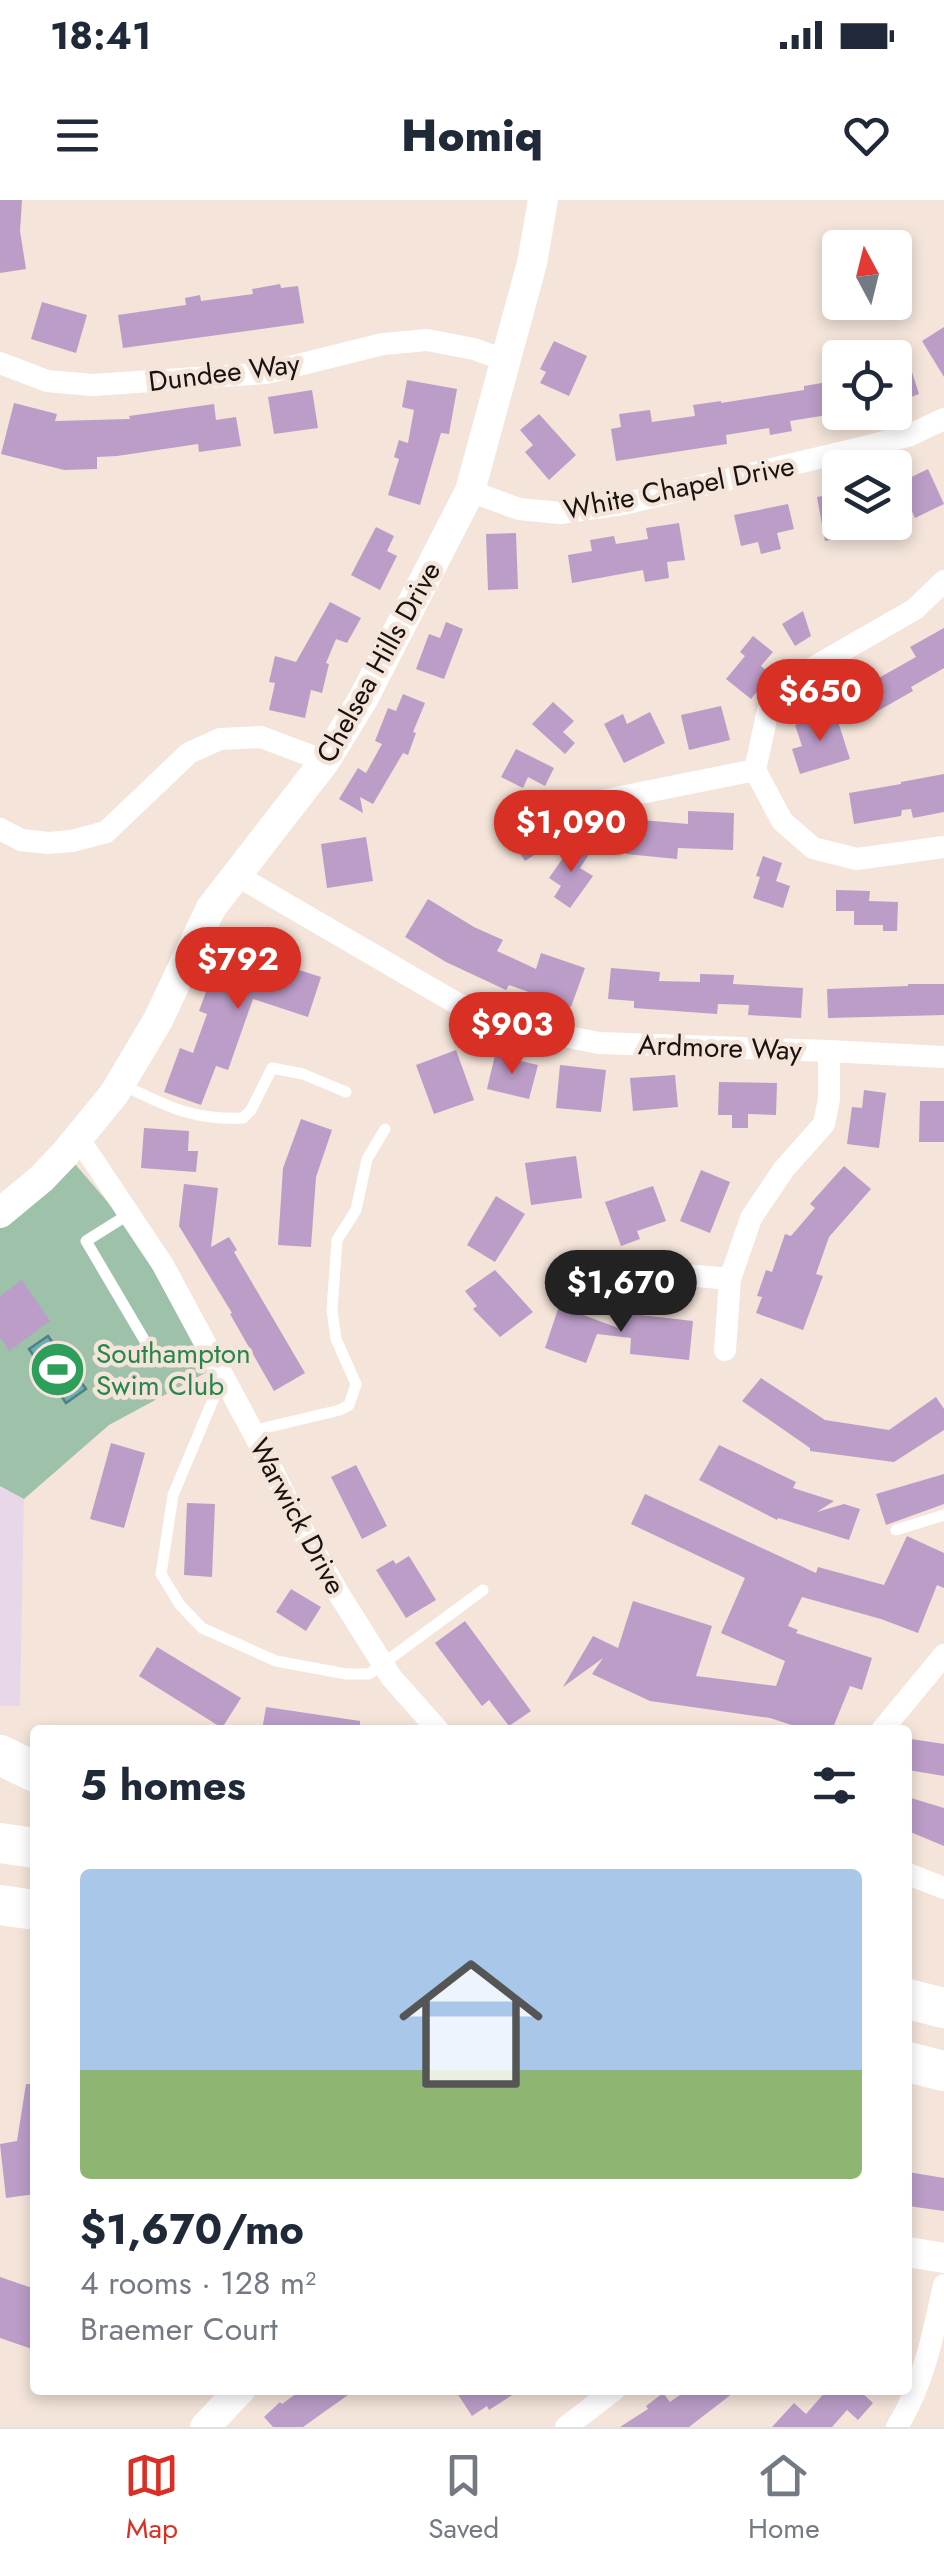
<!DOCTYPE html>
<meta charset="utf-8">
<style>
body{margin:0;font-family:Jost,sans-serif;background:#f6f6f7;color:#1f2937;height:100vh;display:flex;flex-direction:column;font-size:38px;white-space:nowrap}
*{box-sizing:border-box;margin:0}
p{font-size:32px;color:#747a83}
.icon{flex:none;width:55px;height:55px;fill:none;stroke:currentColor;stroke-width:2;stroke-linecap:round;stroke-linejoin:round}
.map{position:relative;flex:1;overflow:hidden}
.drawer{position:absolute;left:30px;top:1525px;width:882px;height:670px;display:flex;flex-direction:column;background:#fff;border-radius:10px;box-shadow:0 5px 15px #0003}
.drawer>*{flex:none}
.needle{width:65px;rotate:353deg}
.buttons{position:absolute;left:822px;top:30px;display:grid;gap:20px}
.buttons a{display:grid;place-items:center;width:90px;height:90px;border-radius:10px;background:#fff;box-shadow:0 5px 15px #0003;font-size:50px}
.price{position:absolute;translate:-50% -85px;padding:0 22px;border-radius:35px;background:#d93025;color:#fff;font-size:32px;line-height:65px;filter:drop-shadow(0 2px 5px #0008)}
.price::after{content:'';position:absolute;left:50%;top:60px;width:30px;height:22px;margin-left:-15px;background:inherit;clip-path:polygon(0 0,100% 0,50% 100%)}
.price.active{background:#222;color:#fff}
ul{padding:0;list-style:none}
li{display:grid;align-content:center;gap:20px;height:530px;padding:0 50px}
li span{display:grid;place-items:center;height:310px;border-radius:10px;color:#555}
li>.icon{margin-inline-start:auto}
span .icon{width:180px;height:180px;fill:#fffc;stroke-width:1}
li b{font-size:42px}
h2{display:flex;justify-content:space-between;align-items:center;height:120px;padding:0 50px;font-size:42px}
.status{display:flex;justify-content:space-between;align-items:center;height:70px;padding:0 50px;background:#fff;direction:ltr}
.status svg{height:28px;fill:currentColor}
header{display:flex;justify-content:space-between;align-items:center;height:130px;padding:0 50px;background:#fff;font-size:45px;font-weight:800}
.tabs{display:flex;justify-content:space-around;align-items:center;height:140px;border-top:2px solid #e0e1e3;background:#fff;font-size:28px;color:#747a83}
.tabs a{display:grid;justify-items:center;gap:5px}
.tabs .active{color:#d93025}
.map>svg:first-child{display:block}
</style>
<div class="status"><b>18:41</b><svg viewBox="0 0 49 12"><path d="M0 12V9h3v3zM5 12V6h3v6zM10 12V3h3v9zM15 12V0h3v12zM26 1h20v11H26zM47 4h2v5h-2z"/></svg></div>
<header><svg class="icon" aria-label="menu" viewBox="0 0 24 24"><path d="M4 6h16M4 12h16M4 18h16"/></svg>Homiq<svg class="icon" aria-label="heart" viewBox="0 0 24 24"><path d="M12 20l-8-8c-3-5 5-10 8-4 3-6 11-1 8 4z"/></svg></header>
<div class="map">
<svg width="944" height="2227" viewBox="0 0 944 2227">
<rect width="100%" height="100%" fill="#f4e4da"/>
<!-- commercial -->
<path fill="#e8d7e9" d="M0,1283l24,12 -4,211h-20z"/>
<!-- green -->
<path fill="#9ec1aa" d="M75,964l55,64 79,143 -100,54 -85,74 -24,-13v-258z"/>
<!-- water -->
<path fill="#69aeb5" stroke="#518083" stroke-width="2.5" d="M48,1136l38,53 -20,14 -37,-54z"/>
<!-- building -->
<path fill="#bb9dc8" d="M0,0h22l-2,31 6,38 -26,4z
M280,84l1,4 17,-2 6,37 -181,25 -5,-33 68,-10 -1,-7 15,-3 1,6 52,-7 -1,-5z
M42,102l45,13 -11,38 -45,-14z
M944,127v50l-22,-36z
M554,141l33,15 -18,40 -29,-13 6,-11 -6,-3z
M911,169l8,25 -24,9v-32z
M407,180l50,9 -8,45 -8,-1 -21,72 -32,-10 11,-36 -5,-2 5,-17 9,3 6,-33 -12,-3z
M840,180v33l-50,8 2,10 -22,4 -1,-7 -43,7 1,9 -111,17 -5,-32 10,-2 -2,-13 31,-4 2,12 43,-6 -2,-11 28,-4v2l83,-13v-4z
M312,190l6,38 -44,6 -6,-37z
M14,203l43,11 -2,7 75,-2 -1,-3 85,-12 2,16 20,-3 5,29 -42,6 -1,-8 -81,12 -20,1v12l-33,1 -63,-16z
M539,214l37,41 -27,25 -24,-28 8,-7 -13,-15z
M928,269l16,35 -29,14 -16,-35z
M840,293v29h42v8l-57,11 -8,-44z
M788,304l6,25 -17,4 4,16 -20,5 -3,-12 -17,4 -7,-31z
M679,323l6,37 -18,2 2,16 -24,4 -2,-12 -71,13 -4,-28 24,-4 -2,-11 24,-4 2,8 32,-5 -2,-11z
M376,327l18,9 -7,15 10,5 -17,34 -29,-15z
M516,333l2,56 -30,1 -2,-56z
M330,402l31,16 -14,25 -11,-4 -10,24 3,1 -7,29 -11,-3 -6,28 -36,-8 6,-27 -6,-1 6,-26 21,6z
M803,411l8,25 -16,10 -13,-22z
M446,422l17,7 -19,50 -28,-10 13,-35 11,4z
M944,428v40l-33,19 2,4 -44,25 -19,-33 20,-12 5,9 41,-23 -6,-10z
M753,436l20,16 -12,14 10,8 -20,25 -25,-20 19,-23 -5,-4z
M403,494l22,9 -12,29 3,1 -8,22 -5,-2 -30,51 -13,-7 3,16 -24,-14 19,-31 8,5 16,-29 -7,-3 13,-33 8,3z
M553,502l21,19 -11,11 12,11 -10,11 -33,-30z
M721,506l9,34 -41,10 -8,-35z
M650,512l15,31 -41,20 -20,-39 19,-10 4,10z
M835,512l15,47 -50,15 -8,-25 10,-3 -7,-21z
M516,549l38,19 -9,18 -17,-9 -5,11 -22,-11z
M944,574v38l-31,6 -2,-9 -9,1 -1,6 -47,8 -5,-31 52,-9v-2z
M544,610l18,27 -37,24 -18,-27z
M688,611l46,2 -1,37 -55,-2 -1,11 -51,-5 4,-35 58,5z
M366,637l7,44 -46,7 -6,-44z
M574,642l16,11 -10,15 13,8 -23,32 -16,-11 7,-11 -12,-8z
M763,656l19,7 -6,18 14,5 -7,22 -30,-10 7,-21 -4,-1z
M836,690l34,1 -1,10 29,1 -1,29h-14v-6h-29v-14h-18z
M428,699l46,28 29,13 -6,11 39,18 5,-16 44,15 -14,39 -62,-22 -3,5 -60,-28 -41,-25z
M242,735l40,12 -5,16 44,14 -13,40 -55,-18 -25,71 -12,-4 -15,39 -37,-13 16,-44 13,5 14,-39 -8,-3 15,-41 15,5z
M611,768l49,4 -1,9 41,1v-8l34,1 -1,9 70,4 -2,30 -53,-3 1,-10 -31,-1 -1,10 -83,-6v-7l-26,-2z
M908,784h36v31l-116,3 -1,-29 81,-3z
M456,850l18,50 -40,14 -18,-49z
M495,855l43,10 -9,34 -42,-10z
M560,865l46,5 -5,42 -45,-4z
M675,875l3,32 -45,4 -3,-33z
M719,882l58,1 -1,32 -28,-1v14h-16v-13h-14z
M864,890l22,3 -7,55 -32,-4 5,-37 10,1z
M920,901h24v41h-25z
M301,919l31,11 -16,47 -5,70 -33,-2 5,-77z
M144,928l45,3 -1,20h10l-2,21 -55,-4z
M576,956l6,42 -51,7 -6,-42z
M844,966l27,23 -42,48 -13,37 7,2 -20,54 -47,-17 6,-16 -5,-1 9,-26 6,2 13,-38 6,2 24,-28 -5,-4z
M701,970l29,12 -20,51 -30,-12z
M184,984l34,4 -7,59 18,-10 8,13 -3,2 71,121 -31,18 -44,-77 2,-1 -53,-87z
M653,986l13,35 -29,10 3,8 -19,7 -16,-44z
M496,996l29,18 -30,48 -28,-17z
M495,1070l38,42 -33,25 -27,-28 4,-3 -12,-15z
M22,1080l28,41 -41,30 -9,-14v-41z
M559,1106l62,23 2,-16 70,8 -4,39 -59,-6 1,-16 -34,-4 -11,29 -41,-15z
M761,1178l64,42 64,10 47,-33 8,12v21l-50,32 -84,-11v-3l-68,-47z
M111,1243l34,10 -21,75 -34,-9z
M719,1245l77,37 -3,6 41,13 -17,11 27,-8 16,5 -11,31 -71,-22 -1,2 -78,-40z
M356,1265l31,61 -25,13 -31,-62z
M944,1274v30l-58,21 -10,-31z
M645,1294l171,79 2,-6 66,18 23,-49 37,17v35l-7,-3 -19,48 -37,-14 -79,-22 -14,29 10,4 -2,3 76,25 -10,32 -12,-4 -18,44h-25l-37,-12 -120,-17 -58,-27 11,-16 -40,29 30,-51 25,12 15,-47 79,25 -16,50 80,10 9,-25 -64,-28 24,-55 -114,-54z
M187,1303l28,1 -3,73 -28,-2z
M409,1356l27,44 -30,18 -30,-48 17,-10 3,4z
M291,1389l30,18 -15,24 -30,-19z
M465,1421l66,90 -22,15 -20,-26 -7,6 -47,-63z
M157,1447l84,51 -19,30 -83,-52z
M266,1507l94,14v9h-98z
M911,1539l33,5v32l-36,-6v-16z
M911,1598l33,10v38l-36,-15v-24z
M26,1884h9v110l-29,4 -6,-54 17,-3z
M908,1972l36,6v33l-36,-5z
M0,2077l35,12v61l-35,-12z
M301,2190h54l-52,37h-30l-9,-10 16,-15 2,2z
M455,2190h65l-31,20 -2,-4 -15,10z
M687,2190h50l-48,37h-69l28,-18 -2,-3 17,-13 7,9z
M827,2190h32l14,13 -15,17 -11,-10 -15,17h-60l22,-24 12,11z"/>
<g fill="none" stroke-linecap="round" stroke-linejoin="round">
<!-- lane -->
<path stroke="#fff" stroke-width="11" d="M121,884c43,21 72,37 122,34l8,-8 21,-42 31,6 43,18
M129,1014l-43,27 66,112
M223,1176l-50,119 -12,79 19,31 22,23 74,33 70,13h23l114,-84
M252,1231l88,-21 9,-5 7,-21 -20,-45 -4,-29 5,-70 19,-30 11,-51 18,-30
M896,1330l48,-15"/>
<!-- street -->
<path stroke="#fff" stroke-width="22" d="M0,163l47,18 46,4 173,-12 117,-29 44,-4 47,9 33,12
M470,291l49,18 41,4 63,-9 242,-57 45,-12 34,-16
M944,381l-29,28 -120,69 -27,32 -13,60 27,51 31,27 44,11 87,-12
M601,601l154,-31
M0,629l21,11 27,3 24,-2 34,-9 83,-79 31,-14 41,-2 64,24
M236,675l220,128 67,25 76,15 230,8 115,6
M79,939l84,126 98,182 38,77 38,67 54,86 47,53
M587,1066l143,13
M725,1150l5,-71 21,-61 33,-49 40,-45 5,-25v-48
M882,1530l62,-75
M908,1674l36,14
M566,2227l48,-37
M897,2227c27,-44 36,-92 47,-142"/>
<!-- secondary -->
<path stroke="#fff" stroke-width="30" d="M0,1013l41,-34 23,-24 50,-61 44,-74 53,-112 114,-147 38,-62 107,-208 62,-228 11,-63
M908,2052l36,6
M205,2227l35,-37"/>
<!-- highway -->
<path stroke="#fff" stroke-width="40" d="M0,1555l35,17
M0,1643l35,5
M0,1705l35,5
M908,1799l36,9
M908,1862l36,9"/>
</g>
<!-- icons -->
<defs>
<symbol id="stadium-disc" viewBox="-11 -11 22 22"><circle r="9.5" fill="#2e9e5b" stroke="#f4e4da"/><path d="M0-5a6.5 5 0 1 0 0 10a6.5 5 0 1 0 0-10ZM-3.5-1.8h7v3.6h-7Z" fill="#fff"/></symbol>
</defs>
<g fill-rule="evenodd">
<use href="#stadium-disc" x="26" y="1138" width="63" height="63"/>
</g>
<g text-anchor="middle" stroke-width="9" stroke-linejoin="round" paint-order="stroke">
<!-- street labels -->
<g font-size="28" fill="#18130f" stroke="#f4e4da">
<text transform="translate(224 172) rotate(-7)" y="10">Dundee Way</text>
<text transform="translate(679 287) rotate(-11)" y="10">White Chapel Drive</text>
<text transform="translate(378 462) rotate(-61)" y="10">Chelsea Hills Drive</text>
<text transform="translate(720 847) rotate(2)" y="10">Ardmore Way</text>
<text transform="translate(298 1316) rotate(62)" y="10">Warwick Drive</text>
</g>
<!-- leisure labels -->
<g font-size="28" fill="#27864d" stroke="#f4e4da" text-anchor="start">
<text x="96" y="1163">Southampton<tspan x="96" dy="32">Swim Club</tspan></text>
</g>
</g>
</svg>
<div class="buttons">
<a><svg class="needle" viewBox="-14 -14 28 28"><path d="M0-13l5 13h-10z" fill="#e53935"/><path d="M0 13l5-13h-10z" fill="#747a83"/></svg></a>
<a><svg class="icon" aria-label="locate" viewBox="0 0 24 24"><circle cx="12" cy="12" r="6"/><path d="M12 2v4M12 18v4M2 12h4M18 12h4"/></svg></a>
<a><svg class="icon" aria-label="layers" viewBox="0 0 24 24"><path d="M12 4l9 5-9 5-9-5zM3 14l9 5 9-5"/></svg></a>
</div>
<b class="price" style="left:820px;top:544px">$650</b>
<b class="price" style="left:571px;top:675px">$1,090</b>
<b class="price" style="left:238px;top:812px">$792</b>
<b class="price" style="left:512px;top:877px">$903</b>
<b class="price active" style="left:621px;top:1135px">$1,670</b>
<section class="drawer">
<h2>5 homes<svg class="icon" aria-label="filters" viewBox="0 0 24 24"><path d="M4 7h16M4 17h16"/><circle cx="9" cy="7" r="2"/><circle cx="15" cy="17" r="2"/></svg></h2>
<ul>
<li><span style="background:linear-gradient(#a9c7e8 65%,#8fb573 0)"><svg class="icon" aria-label="home" viewBox="0 0 24 24"><path d="M3 11l9-7 9 7M6 9v11h12V9"/></svg></span><div><b>$1,670/mo</b><p>4 rooms · 128 m²</p><p>Braemer Court</p></div></li>
</ul>
</section>
</div>
<nav class="tabs">
<a class="active"><svg class="icon" aria-label="map" viewBox="0 0 24 24"><path d="M3 6l6-2 6 2 6-2v14l-6 2-6-2-6 2zM9 4v14M15 6v14"/></svg>Map</a>
<a><svg class="icon" aria-label="saved" viewBox="0 0 24 24"><path d="M7 4h10v16l-5-4-5 4z"/></svg>Saved</a>
<a><svg class="icon" aria-label="home" viewBox="0 0 24 24"><path d="M3 11l9-7 9 7M6 9v11h12V9"/></svg>Home</a>
</nav>
